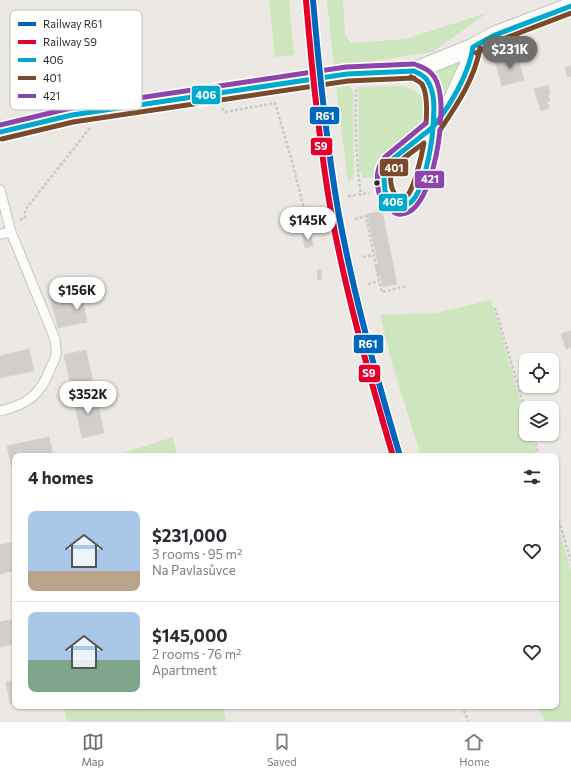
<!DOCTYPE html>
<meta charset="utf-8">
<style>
body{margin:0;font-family:Commissioner,sans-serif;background:#f2f2f3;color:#2b2b33;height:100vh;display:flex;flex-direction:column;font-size:15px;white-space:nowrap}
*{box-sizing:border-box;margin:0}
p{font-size:13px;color:#7c7c81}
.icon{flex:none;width:22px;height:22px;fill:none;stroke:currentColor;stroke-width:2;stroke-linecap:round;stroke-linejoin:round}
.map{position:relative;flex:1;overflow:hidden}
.details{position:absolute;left:12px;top:453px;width:547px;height:256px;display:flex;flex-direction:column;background:#fff;border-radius:8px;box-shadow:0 1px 3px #0004}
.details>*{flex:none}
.tools{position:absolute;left:519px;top:353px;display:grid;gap:8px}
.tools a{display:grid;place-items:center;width:40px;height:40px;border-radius:8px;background:#fff;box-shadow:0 1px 3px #0004;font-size:20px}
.price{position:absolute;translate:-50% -34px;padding:0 9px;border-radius:14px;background:#fff;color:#222;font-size:13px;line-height:26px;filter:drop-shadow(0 1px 2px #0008)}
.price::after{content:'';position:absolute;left:50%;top:24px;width:12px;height:9px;margin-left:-6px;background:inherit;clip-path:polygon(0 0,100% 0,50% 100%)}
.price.selected{background:#706f6e;color:#fff}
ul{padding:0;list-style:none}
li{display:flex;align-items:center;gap:12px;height:100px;padding:0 16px}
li+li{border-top:1px solid #e1e1e2}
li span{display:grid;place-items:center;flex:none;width:112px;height:80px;border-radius:8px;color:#555}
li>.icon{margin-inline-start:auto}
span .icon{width:48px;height:48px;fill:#fffc;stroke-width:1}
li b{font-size:17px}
h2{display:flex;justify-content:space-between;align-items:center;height:48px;padding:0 16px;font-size:17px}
.menu{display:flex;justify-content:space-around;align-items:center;height:56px;border-top:1px solid #e1e1e2;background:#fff;font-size:11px;color:#7c7c81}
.menu a{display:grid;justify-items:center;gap:2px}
.menu .selected{color:#706f6e}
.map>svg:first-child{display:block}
</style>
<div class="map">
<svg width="571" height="721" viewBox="0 0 571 721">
<rect width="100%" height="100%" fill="#ece8e4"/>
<!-- green -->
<path fill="#cee6be" d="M269,0h20l5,55 -19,2z
M327,0h16l2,35 6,8 54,-4 82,-26 -54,39 -99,15z
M459,61v3l-15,29h-3l-6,-16 1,-7z
M349,86l3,3 1,3 1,80 -1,7 -5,2 -12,-94z
M401,86c7,1 14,4 18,9l3,-1c19,18 -23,47 -33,60 -3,4 -5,10 -7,15l-6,1 -3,8h-10l-4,-11 -1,-80z
M491,300l35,119v15h5l6,22h-116l-30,-96 -11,-45 56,-2z
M173,437l4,19h-63z
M556,519l15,51v151h-26l-9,-15h20z
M64,706h159l3,15h-159z"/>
<!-- building -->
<path fill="#d1cecb" stroke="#d7d4d0" d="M517,55l7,25 -22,6 -7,-25z
M571,66v10l-3,1 -3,-9z
M548,85l2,9 -2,1 2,6 -3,1 2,6 -8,3 -7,-22z
M382,211l15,73 -14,3 -3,-11h-2l-3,-11 3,-1 -11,-50z
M310,234l3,12 -8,2 -2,-13z
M317,270h4l1,9 -4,1z
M78,282l2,8 -15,4 -2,-9z
M63,285l2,9 -14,3 -2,-8z
M80,290l2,8 -15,3 -2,-7z
M65,294l2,7 -15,4 -1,-8z
M82,298l2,7 -15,4 -2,-8z
M67,301l2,8 -15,3 -2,-7z
M84,305l1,8 -14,4 -2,-8z
M69,309l2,8 -15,3 -2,-8z
M85,313l2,9 -15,3 -1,-8z
M71,317l1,8 -14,3 -2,-8z
M571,331v16l-5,2 -5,-15z
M29,349l5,22 -34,7v-22z
M86,350l9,42 -22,4 -9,-41z
M95,392l9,41 -22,5 -9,-42z
M49,437l4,19h-38v12h-3l-5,-22z
M14,542l1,28 -15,4v-29z
M15,619v25l-15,3v-25z
M15,680v23l-5,1 -4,-22z"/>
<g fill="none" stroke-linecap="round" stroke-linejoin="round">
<defs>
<path id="lane" d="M0,190l11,42 44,107c0,5 2,11 1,16 -1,4 -4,10 -6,14 -9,26 -24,36 -50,42
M0,234l11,-2"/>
<path id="street" d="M414,71c4,2 10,5 13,8 15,23 3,84 -8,108 -2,5 -4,12 -9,16 -2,2 -7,3 -11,4l-7,-5 -7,-11 -1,-13 5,-16 45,-36 19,-28 18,-39 2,-12
M0,132l72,-17 275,-41 67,-3 59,-24 22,-12 76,-29"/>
</defs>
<!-- lane casing -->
<use href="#lane" stroke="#c5c4c5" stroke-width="11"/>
<!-- street casing -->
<use href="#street" stroke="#c5c4c5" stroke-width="19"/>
<!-- path -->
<path stroke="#c9c9c8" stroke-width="2.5" stroke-dasharray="3 2" stroke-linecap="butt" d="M356,89c-1,35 0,71 5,106
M222,108l3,4 50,-9 16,55 15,58 14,-1
M348,196l21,-3
M355,219l11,-3 12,60 4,16 25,-6
M20,220l5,-2v-8l65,-82
M363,257l10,-2
M368,284l11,-3
M495,308l31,104
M533,434l6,22
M556,511l15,50
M462,706l6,15"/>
<!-- lane -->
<use href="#lane" stroke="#fcfcfb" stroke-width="9"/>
<!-- street -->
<use href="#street" stroke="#fcfcfb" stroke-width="17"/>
<defs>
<path id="bus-1" d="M473,47l22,-12 76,-29
M414,71c4,2 11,5 13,9 9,13 7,32 6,47
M433,127c-1,17 -9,64 -22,75 -4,3 -8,4 -12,5l-7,-5 -7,-11 -1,-13 5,-16z
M433,127c17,-21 36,-53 40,-80
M0,132l72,-17 275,-41 67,-3"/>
<path id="bus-2" d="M476,53l22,-12 73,-28
M411,77c3,2 8,4 11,7 6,11 5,27 4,39
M440,130c17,-25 35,-52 40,-82
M2,139l71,-17 275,-41 66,-3
M424,143c-2,11 -10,47 -18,54 -2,2 -3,2 -6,2 -10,-7 -13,-24 -4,-34 8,-8 19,-15 28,-22z"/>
<path id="bus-3" d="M417,65c5,2 10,4 14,8 11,10 11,37 9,50
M426,123l-41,34c-12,14 -10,41 5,52 3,2 5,5 8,5 29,4 40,-64 42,-84
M0,125l71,-17 275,-41 68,-3"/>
</defs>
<!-- bus-1 casing -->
<use href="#bus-1" stroke="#fff" stroke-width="8"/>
<!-- bus-2 casing -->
<use href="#bus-2" stroke="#fff" stroke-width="8"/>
<!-- bus-3 casing -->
<use href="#bus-3" stroke="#fff" stroke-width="8"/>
<!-- bus-1 -->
<use href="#bus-1" stroke="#00a9ce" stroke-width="5"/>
<!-- bus-2 -->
<use href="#bus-2" stroke="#7a4b2a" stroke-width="5"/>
<!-- bus-3 -->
<use href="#bus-3" stroke="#8e44ad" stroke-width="5"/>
<defs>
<path id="rail-1" d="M313,0c6,70 13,140 25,210 15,83 38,165 62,246"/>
<path id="rail-2" d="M306,1c6,70 13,141 25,211 15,82 38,163 62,244"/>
</defs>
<!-- rail-1 casing -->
<use href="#rail-1" stroke="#fff" stroke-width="9"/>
<!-- rail-2 casing -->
<use href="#rail-2" stroke="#fff" stroke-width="9"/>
<!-- rail-1 -->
<use href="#rail-1" stroke="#0065bd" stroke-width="6"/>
<!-- rail-2 -->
<use href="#rail-2" stroke="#e4002b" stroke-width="6"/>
</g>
<!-- markers -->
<circle fill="#2e2e2e" stroke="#fff" stroke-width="1.5" cx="377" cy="183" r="3.5"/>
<!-- legend -->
<rect x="10" y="10" width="132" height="100" rx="6" fill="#fff" stroke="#c0c0c0" stroke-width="1"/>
<rect x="18" y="22" width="18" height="4" fill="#0065bd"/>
<rect x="18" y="40" width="18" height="4" fill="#e4002b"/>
<rect x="18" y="58" width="18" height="4" fill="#00a9ce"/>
<rect x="18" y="76" width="18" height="4" fill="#7a4b2a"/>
<rect x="18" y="94" width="18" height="4" fill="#8e44ad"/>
<g font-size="11" fill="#2e2e2e">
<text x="43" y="28">Railway R61</text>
<text x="43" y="46">Railway S9</text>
<text x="43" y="64">406</text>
<text x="43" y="82">401</text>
<text x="43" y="100">421</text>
</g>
<g stroke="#fff" stroke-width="1.5">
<rect x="191" y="85" width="30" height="20" rx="4" fill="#00a9ce"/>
<rect x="309" y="106" width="31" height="19" rx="4" fill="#0065bd"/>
<rect x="310" y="137" width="23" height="19" rx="4" fill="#e4002b"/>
<rect x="379" y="158" width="30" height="19" rx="4" fill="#7a4b2a"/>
<rect x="414" y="170" width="31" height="19" rx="4" fill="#8e44ad"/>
<rect x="378" y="193" width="30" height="19" rx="4" fill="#00a9ce"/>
<rect x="353" y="334" width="31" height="20" rx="4" fill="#0065bd"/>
<rect x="358" y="364" width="23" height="19" rx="4" fill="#e4002b"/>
</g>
<g font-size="11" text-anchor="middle" font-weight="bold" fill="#fff">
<text x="206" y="99">406</text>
<text x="325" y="120">R61</text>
<text x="321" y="150">S9</text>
<text x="394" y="172">401</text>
<text x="430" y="183">421</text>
<text x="393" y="206">406</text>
<text x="368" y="348">R61</text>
<text x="369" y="377">S9</text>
</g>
</svg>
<div class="tools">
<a><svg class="icon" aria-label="locate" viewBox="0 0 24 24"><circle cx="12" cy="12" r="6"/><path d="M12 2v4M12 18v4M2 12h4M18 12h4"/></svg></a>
<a><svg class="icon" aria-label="layers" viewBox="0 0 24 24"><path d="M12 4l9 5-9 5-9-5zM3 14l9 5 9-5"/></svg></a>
</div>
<b class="price selected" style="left:510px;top:70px">$231K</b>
<b class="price" style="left:308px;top:241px">$145K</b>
<b class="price" style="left:77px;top:311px">$156K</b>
<b class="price" style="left:88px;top:415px">$352K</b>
<section class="details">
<h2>4 homes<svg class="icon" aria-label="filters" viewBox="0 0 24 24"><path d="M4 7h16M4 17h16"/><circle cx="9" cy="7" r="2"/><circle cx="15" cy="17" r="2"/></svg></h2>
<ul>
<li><span style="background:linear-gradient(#a9c7e8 75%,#b9a48a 0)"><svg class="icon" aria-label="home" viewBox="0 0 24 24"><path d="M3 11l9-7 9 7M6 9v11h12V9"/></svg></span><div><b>$231,000</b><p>3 rooms · 95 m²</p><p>Na Pavlasůvce</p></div><svg class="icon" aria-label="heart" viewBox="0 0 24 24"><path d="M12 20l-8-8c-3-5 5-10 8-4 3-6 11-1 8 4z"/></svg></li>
<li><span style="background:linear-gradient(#a9c7e8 60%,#7fa58c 0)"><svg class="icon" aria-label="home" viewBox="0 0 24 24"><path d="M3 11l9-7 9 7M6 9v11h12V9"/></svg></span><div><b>$145,000</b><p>2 rooms · 76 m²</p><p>Apartment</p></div><svg class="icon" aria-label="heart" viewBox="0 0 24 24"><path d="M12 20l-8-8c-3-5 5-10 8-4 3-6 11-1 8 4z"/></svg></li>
</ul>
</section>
</div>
<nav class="menu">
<a class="selected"><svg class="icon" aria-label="map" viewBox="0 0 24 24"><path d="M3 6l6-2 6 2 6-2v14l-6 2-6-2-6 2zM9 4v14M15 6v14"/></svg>Map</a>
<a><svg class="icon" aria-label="saved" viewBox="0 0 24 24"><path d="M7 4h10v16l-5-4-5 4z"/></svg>Saved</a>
<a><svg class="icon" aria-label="home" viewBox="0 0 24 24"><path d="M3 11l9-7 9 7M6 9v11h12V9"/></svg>Home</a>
</nav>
